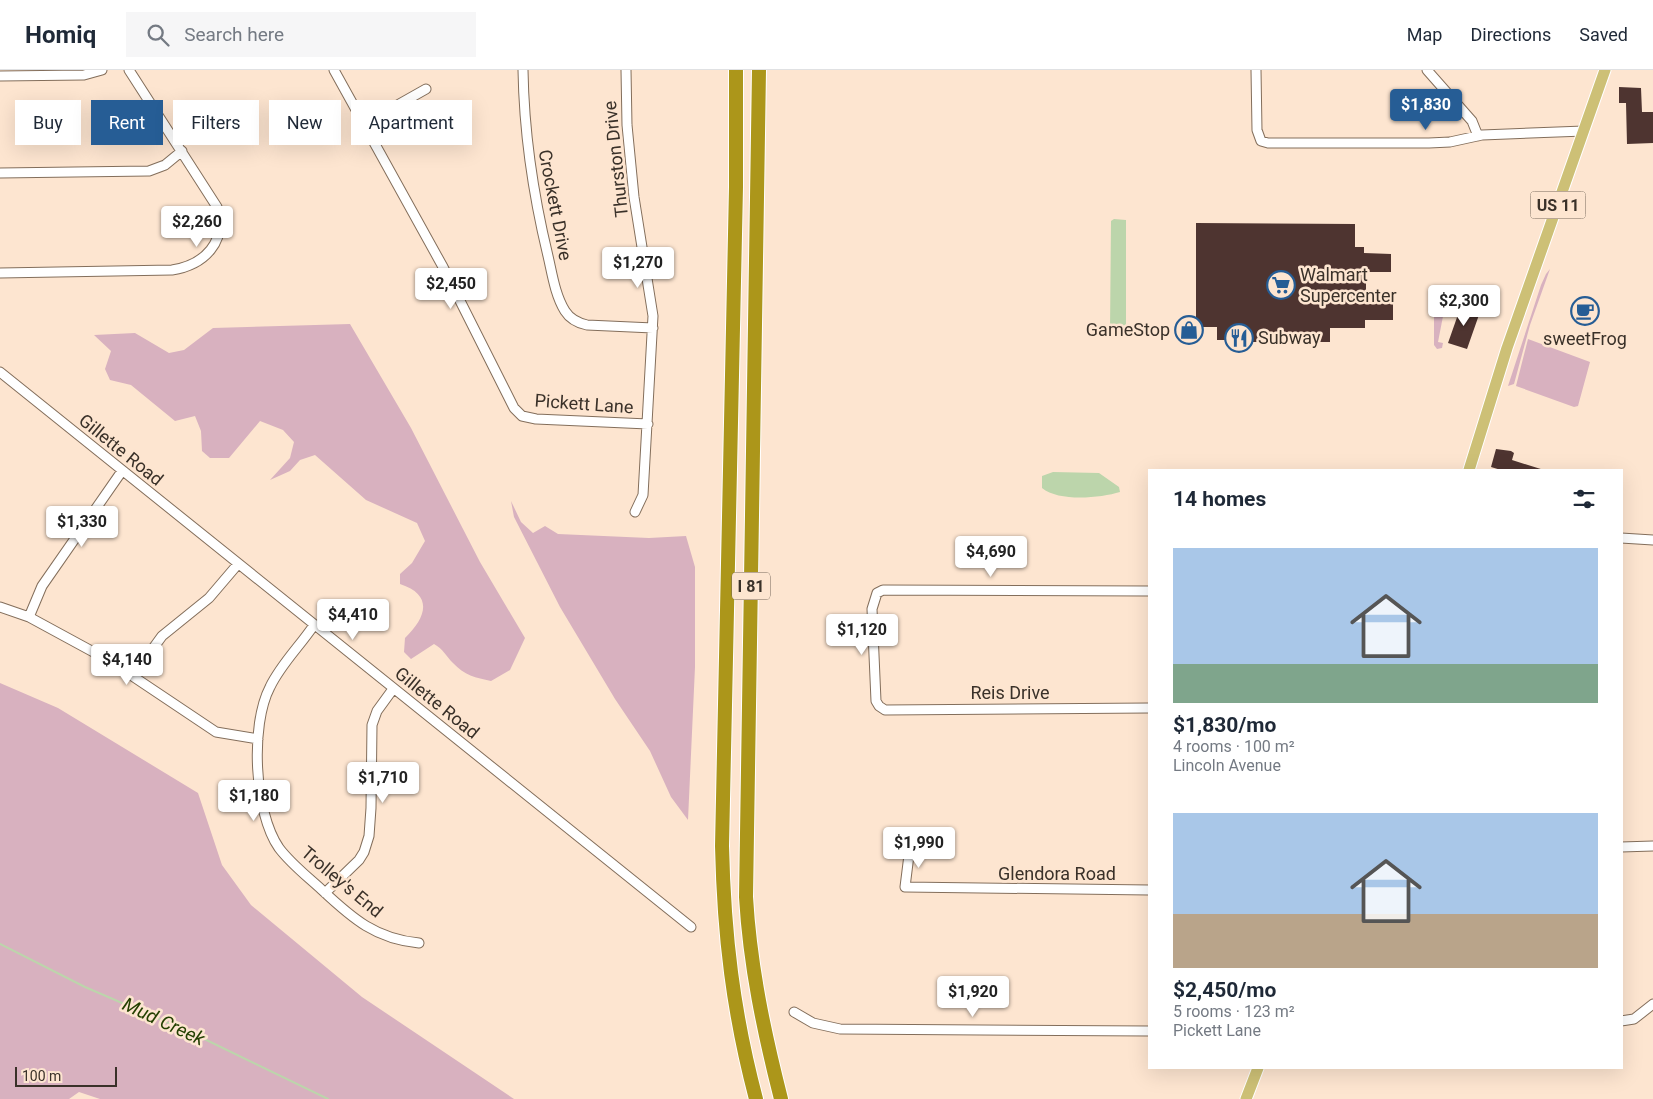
<!DOCTYPE html>
<meta charset="utf-8">
<style>
body{margin:0;font-family:Roboto,sans-serif;background:#f6f6f7;color:#1f2937;height:100vh;display:flex;flex-direction:column;font-size:19px;white-space:nowrap}
*{box-sizing:border-box;margin:0}
p{font-size:16px;color:#747a83}
.icon{flex:none;width:28px;height:28px;fill:none;stroke:currentColor;stroke-width:2;stroke-linecap:round;stroke-linejoin:round}
.map{position:relative;flex:1;overflow:hidden}
.drawer{position:absolute;left:1148px;top:399px;width:475px;height:600px;display:flex;flex-direction:column;background:#fff;border-radius:0px;box-shadow:0 5px 20px #0002}
.drawer>*{flex:none}
.hud{position:absolute;left:15px;top:30px;width:475px;height:45px;display:flex;gap:10px}
.scale{position:absolute;left:15px;bottom:12px;width:102px;box-sizing:border-box;padding-left:5px;border:2px solid #3a3129;border-top:0;font-size:14px;line-height:18px;white-space:nowrap;color:#3a3129;-webkit-text-stroke:4px #fde5d0;paint-order:stroke}
.price{position:absolute;translate:-50% -42px;padding:0 11px;border-radius:5px;background:#fff;color:#222;font-size:16px;line-height:32px;filter:drop-shadow(0 1px 2px #0008)}
.price::after{content:'';position:absolute;left:50%;top:30px;width:15px;height:11px;margin-left:-8px;background:inherit;clip-path:polygon(0 0,100% 0,50% 100%)}
.price.current{background:#265d95;color:#fff}
ul{padding:0;list-style:none}
li{display:grid;align-content:center;gap:10px;height:265px;padding:0 25px}
li span{display:grid;place-items:center;height:155px;border-radius:0px;color:#555}
li>.icon{margin-inline-start:auto}
span .icon{width:90px;height:90px;fill:#fffc;stroke-width:1}
li b{font-size:21px}
h2{display:flex;justify-content:space-between;align-items:center;height:60px;padding:0 25px;font-size:21px}
.pill{padding:0 18px;border-radius:0px;background:#fff;box-shadow:0 5px 20px #0002;font-size:18px;line-height:45px}
.pill.current{background:#265d95;color:#fff}
header{display:flex;align-items:center;gap:30px;box-sizing:border-box;height:70px;padding:0 25px;background:#fff;border-bottom:1px solid #e0e1e3}
header strong{font-size:24px}
nav{display:flex;gap:28px;margin-inline-start:auto;font-size:18px}
.search{width:350px;height:45px;background:#f6f6f7;display:flex;align-items:center;gap:12px;box-sizing:border-box;padding:0 18px;border-radius:0px;color:#747a83;font-size:19px}
.map>svg:first-child{display:block}
</style>
<header>
<strong>Homiq</strong>
<div class="search"><svg class="icon" aria-label="search" viewBox="0 0 24 24"><circle cx="10" cy="10" r="6"/><path d="M15 15l6 6"/></svg>Search here</div>
<nav><a>Map</a><a>Directions</a><a>Saved</a></nav>
</header>
<div class="map">
<svg width="1653" height="1029" viewBox="0 0 1653 1029">
<rect width="100%" height="100%" fill="#fde5d0"/>
<!-- green -->
<path fill="#d8b1bf" d="M1550,199l-20,56 -16,59 -6,2 33,-101 5,-11z
M1437,229h8l6,8 -6,-1 -7,36 5,1 -1,5 -5,1 -3,-4v-43z
M350,254l61,104 69,134 45,76 -15,32 -19,11c-15,-3 -27,-6 -38,-18 -7,-7 -10,-14 -19,-19l-23,15 -7,-7 1,-14c21,-20 29,-43 -5,-54v-10l12,-11 13,-22 -8,-18 -51,-23 -51,-45 -15,5 -10,11 -20,9 20,-22 4,-16 -11,-12 -23,-9 -31,37h-19l-8,-7 -1,-20 -6,-15 -20,5 -44,-36 -21,-5 -5,-11 6,-18 -17,-16 41,-2 34,20 15,-3 29,-22z
M1528,269l62,23 -12,44 -4,1 -58,-21z
M511,431l10,21 12,11 12,-7 13,8 91,4 37,-2 9,31v100l-7,153 -17,-23 -21,-46 -35,-52 -55,-92 -46,-90z
M0,613l58,25 140,85 24,72 29,40 111,92 152,102h-414l-21,-7 -10,7h-69z"/>
<!-- water -->
<path fill="#bcd5ab" d="M1114,149l12,1v114l-14,3 -2,-5 1,-111z
M1053,402l46,1 20,14 1,5c-20,6 -61,10 -78,-4v-12z"/>
<g fill="none" stroke-linecap="round" stroke-linejoin="round">
<!-- stream -->
<path stroke="#bcd5ab" stroke-width="2" d="M0,874l85,43 109,47 134,65"/>
</g>
<!-- building -->
<path fill="#4e3430" d="M1619,17l22,1 1,24h11v31l-26,1 -1,-41h-7z
M1196,153l159,1v23h9v6l27,1v18h-25v27h27v21h-28v8h-35v14h-11v4h-14v-4h-60v4h-11v-6h-17v-13h-21z
M1461,236l19,6 -13,37 -19,-6z
M1496,379l15,2 3,2 -2,7 32,10h-43l-10,-3z"/>
<g fill="none" stroke-linecap="round" stroke-linejoin="round">
<defs>
<path id="minor" d="M334,0l109,197 71,141 8,8 14,3 112,5
M523,0c1,63 10,124 25,186 4,17 7,39 17,55 5,8 13,12 22,14l66,3
M626,0l1,55 7,72 19,119 -10,179 -8,17
M1256,0l1,60 4,11 7,2h161l21,-1 32,-7 102,-4
M1427,0l45,51 6,15
M0,6l84,-1 18,-5
M364,54l62,-35
M0,103l149,-2 16,-6 17,-14
M0,203l172,-3c32,-5 56,-28 45,-63l-88,-137
M0,302l691,555
M1621,468l32,2
M1149,521l-266,-1 -6,3 -5,16 4,92 3,5 6,4 264,-2
M0,537l29,10 81,44 106,71 42,7
M29,547l13,-31 80,-115
M314,555c-14,21 -33,39 -44,62 -20,38 -16,125 9,161 12,16 29,29 43,42 31,29 54,49 97,53
M133,606l29,-40 47,-38 29,-34
M910,777l-5,40 244,3
M1621,777l32,-1
M325,823l34,-33 5,-8 5,-16 2,-28 1,-83 5,-14 16,-22
M794,942l19,11 27,6 309,2
M1621,951l13,-2 19,-15"/>
<path id="major" d="M1469,400l38,-122 98,-278
M1246,1029l12,-31"/>
<path id="highway" d="M736,0v117l-14,659c2,89 11,166 34,253
M759,0l-13,827c4,69 18,135 35,202"/>
</defs>
<!-- minor casing -->
<use href="#minor" stroke="#836e5b" stroke-width="11"/>
<!-- major casing -->
<use href="#major" stroke="#fff" stroke-width="13"/>
<!-- highway casing -->
<use href="#highway" stroke="#fff" stroke-width="16"/>
<!-- minor -->
<use href="#minor" stroke="#fff" stroke-width="9"/>
<!-- major -->
<use href="#major" stroke="#cdc076" stroke-width="11"/>
<!-- highway -->
<use href="#highway" stroke="#ac961a" stroke-width="14"/>
</g>
<!-- icons -->
<defs>
<symbol id="supermarket-ring" viewBox="-11 -11 22 22"><circle r="9.5" fill="#fde5d0" stroke="#265d95" stroke-width="1.5"/><path d="M-6-5.5h2.5l.6 2H6L4.5 2H-2.5L-4.4-4H-6ZM-1.5 3.2a1.3 1.3 0 1 0 .1 0ZM3 3.2a1.3 1.3 0 1 0 .1 0Z" fill="#265d95"/></symbol>
<symbol id="cafe-ring" viewBox="-11 -11 22 22"><circle r="9.5" fill="#fde5d0" stroke="#265d95" stroke-width="1.5"/><path d="M-5.5-4.5H6V0H3Q3 3.5 0 3.5H-2.5Q-5.5 3.5-5.5 0ZM3-3.2v2h1.7v-2ZM-6 4.5H4V6H-6Z" fill="#265d95"/></symbol>
<symbol id="shop-ring" viewBox="-11 -11 22 22"><circle r="9.5" fill="#fde5d0" stroke="#265d95" stroke-width="1.5"/><path d="M-5-2.5h2.3a2.7 3.5 0 0 1 5.4 0H5L5.5 6h-11ZM-1.5-2.5h3a1.5 2.3 0 0 0-3 0Z" fill="#265d95"/></symbol>
<symbol id="restaurant-ring" viewBox="-11 -11 22 22"><circle r="9.5" fill="#fde5d0" stroke="#265d95" stroke-width="1.5"/><path d="M-5-6h1v4h1v-4h1v4h1v-4h1v5L-1.5 .5V6h-2V.5L-5-1ZM5-6V6H3V1.5H1.5Q1.5-4 5-6Z" fill="#265d95"/></symbol>
</defs>
<g fill-rule="evenodd">
<use href="#supermarket-ring" x="1265" y="199" width="32" height="32"/>
<use href="#cafe-ring" x="1569" y="225" width="32" height="32"/>
<use href="#shop-ring" x="1173" y="244" width="32" height="32"/>
<use href="#restaurant-ring" x="1223" y="252" width="32" height="32"/>
</g>
<g text-anchor="middle" stroke-width="5" stroke-linejoin="round" paint-order="stroke">
<!-- shield labels -->
<g fill="#fde5d0" stroke="#74675b" stroke-width="1">
<rect x="1530.5" y="121.5" width="55" height="27" rx="4"/>
<rect x="732" y="502.5" width="38" height="27" rx="4"/>
</g>
<g font-size="16" font-weight="bold" fill="#3a3129">
<text x="1558" y="141">US 11</text>
<text x="751" y="522">I 81</text>
</g>
<!-- street labels -->
<g font-size="18" fill="#3a3129" stroke="#fde5d0">
<text transform="translate(616 89) rotate(-96)" y="6">Thurston Drive</text>
<text transform="translate(555 135) rotate(79)" y="6">Crockett Drive</text>
<text transform="translate(584 334) rotate(4)" y="6">Pickett Lane</text>
<text transform="translate(121 380) rotate(39)" y="6">Gillette Road</text>
<text x="1010" y="629">Reis Drive</text>
<text transform="translate(437 633) rotate(39)" y="6">Gillette Road</text>
<text x="1057" y="810">Glendora Road</text>
<text transform="translate(342 812) rotate(40)" y="6">Trolley's End</text>
</g>
<!-- poi labels -->
<g font-size="18" fill="#3a3129" stroke="#fde5d0" text-anchor="start">
<text x="1300" y="211">Walmart<tspan x="1300" dy="21">Supercenter</tspan></text>
<text x="1170" y="266" text-anchor="end">GameStop</text>
<text x="1258" y="274">Subway</text>
<text x="1585" y="275" text-anchor="middle">sweetFrog</text>
</g>
<!-- water labels -->
<g font-size="19" font-style="italic" fill="#234001" stroke="#fde5d0">
<text transform="translate(164 951) rotate(25)" y="7">Mud Creek</text>
</g>
</g>
</svg>
<div class="scale">100 m</div>
<b class="price current" style="left:1426px;top:61px">$1,830</b>
<b class="price" style="left:197px;top:178px">$2,260</b>
<b class="price" style="left:638px;top:219px">$1,270</b>
<b class="price" style="left:451px;top:240px">$2,450</b>
<b class="price" style="left:1464px;top:257px">$2,300</b>
<b class="price" style="left:82px;top:478px">$1,330</b>
<b class="price" style="left:991px;top:508px">$4,690</b>
<b class="price" style="left:353px;top:571px">$4,410</b>
<b class="price" style="left:862px;top:586px">$1,120</b>
<b class="price" style="left:127px;top:616px">$4,140</b>
<b class="price" style="left:383px;top:734px">$1,710</b>
<b class="price" style="left:254px;top:752px">$1,180</b>
<b class="price" style="left:919px;top:799px">$1,990</b>
<b class="price" style="left:973px;top:948px">$1,920</b>
<div class="hud">
<a class="pill">Buy</a>
<a class="pill current">Rent</a>
<a class="pill">Filters</a>
<a class="pill">New</a>
<a class="pill">Apartment</a>
</div>
<section class="drawer">
<h2>14 homes<svg class="icon" aria-label="filters" viewBox="0 0 24 24"><path d="M4 7h16M4 17h16"/><circle cx="9" cy="7" r="2"/><circle cx="15" cy="17" r="2"/></svg></h2>
<ul>
<li><span style="background:linear-gradient(#a9c7e8 75%,#7fa58c 0)"><svg class="icon" aria-label="home" viewBox="0 0 24 24"><path d="M3 11l9-7 9 7M6 9v11h12V9"/></svg></span><div><b>$1,830/mo</b><p>4 rooms · 100 m²</p><p>Lincoln Avenue</p></div></li>
<li><span style="background:linear-gradient(#a9c7e8 65%,#b9a48a 0)"><svg class="icon" aria-label="home" viewBox="0 0 24 24"><path d="M3 11l9-7 9 7M6 9v11h12V9"/></svg></span><div><b>$2,450/mo</b><p>5 rooms · 123 m²</p><p>Pickett Lane</p></div></li>
</ul>
</section>
</div>
